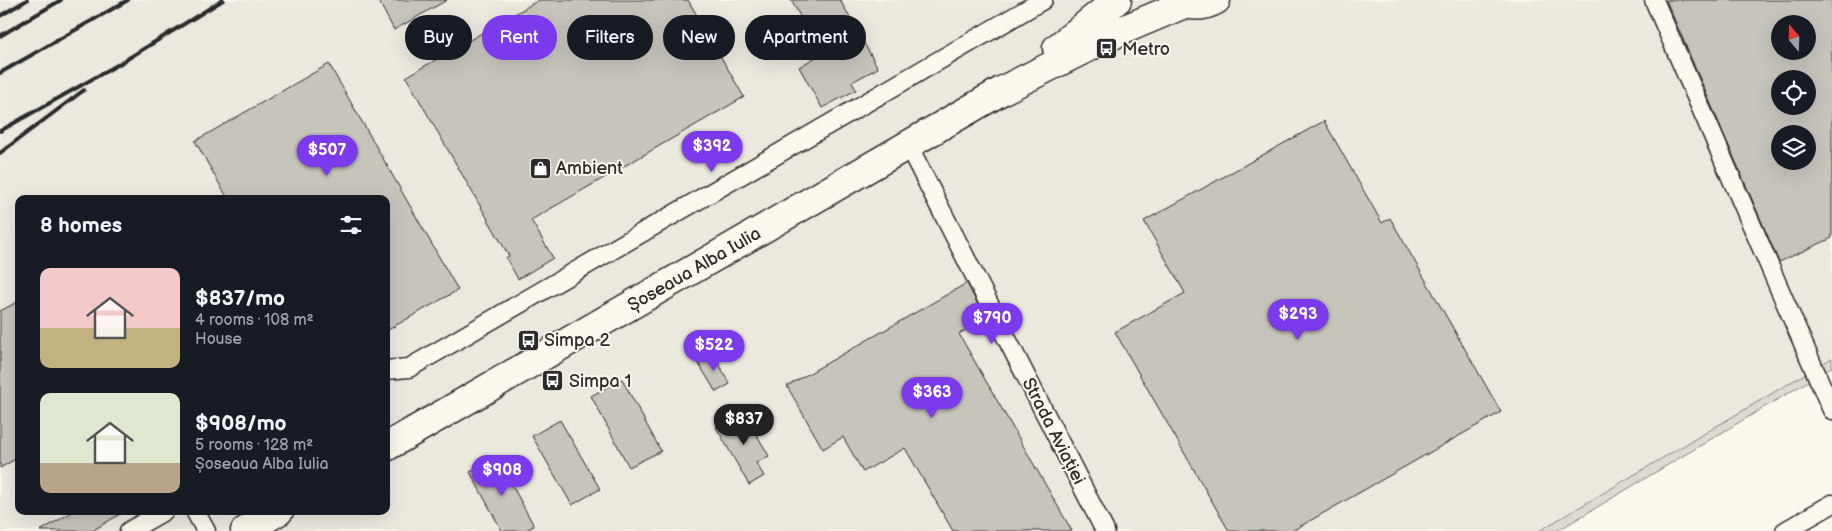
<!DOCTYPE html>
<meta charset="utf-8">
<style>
body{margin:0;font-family:"Balsamiq Sans",sans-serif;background:#20242c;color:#f1f3f6;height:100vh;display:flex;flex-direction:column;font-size:19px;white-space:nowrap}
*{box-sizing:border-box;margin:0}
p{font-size:16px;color:#9ea1a6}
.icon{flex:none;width:28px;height:28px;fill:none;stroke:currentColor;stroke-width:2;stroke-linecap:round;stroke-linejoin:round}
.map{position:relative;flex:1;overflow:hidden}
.drawer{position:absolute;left:15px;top:195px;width:375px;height:320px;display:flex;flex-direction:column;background:#171b24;border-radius:10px;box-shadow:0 5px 20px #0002}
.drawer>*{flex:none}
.banner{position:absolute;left:405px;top:15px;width:475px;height:45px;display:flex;gap:10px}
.needle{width:32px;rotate:341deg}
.buttons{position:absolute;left:1771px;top:15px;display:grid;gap:10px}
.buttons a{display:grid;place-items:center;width:45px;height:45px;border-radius:50%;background:#171b24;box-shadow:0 5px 20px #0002;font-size:25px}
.price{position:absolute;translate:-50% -42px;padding:0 11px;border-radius:18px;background:#7c3aed;color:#fff;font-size:16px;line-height:32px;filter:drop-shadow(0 1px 2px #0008)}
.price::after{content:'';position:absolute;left:50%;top:30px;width:15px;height:11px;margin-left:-8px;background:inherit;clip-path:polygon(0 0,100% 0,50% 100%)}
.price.on{background:#222;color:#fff}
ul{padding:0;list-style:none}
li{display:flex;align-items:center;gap:15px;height:125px;padding:0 25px}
li span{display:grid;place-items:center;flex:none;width:140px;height:100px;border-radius:10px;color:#555}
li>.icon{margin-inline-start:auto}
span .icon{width:60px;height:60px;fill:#fffc;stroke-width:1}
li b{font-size:21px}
h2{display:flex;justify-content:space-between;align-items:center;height:60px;padding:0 25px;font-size:21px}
.pill{padding:0 18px;border-radius:22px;background:#171b24;box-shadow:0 5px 20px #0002;font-size:18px;line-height:45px}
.pill.on{background:#7c3aed;color:#fff}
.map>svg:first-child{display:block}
</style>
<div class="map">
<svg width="1832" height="531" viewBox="0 0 1832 531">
<rect width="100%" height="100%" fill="#fbf7ec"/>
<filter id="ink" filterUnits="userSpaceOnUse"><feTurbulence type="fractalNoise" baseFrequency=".02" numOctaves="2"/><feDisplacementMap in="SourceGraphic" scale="10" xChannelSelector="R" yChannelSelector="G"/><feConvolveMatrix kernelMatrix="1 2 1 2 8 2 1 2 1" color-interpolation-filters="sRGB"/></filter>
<g filter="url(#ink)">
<!-- built -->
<path fill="#ebe8de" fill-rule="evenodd" d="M0,0h1832v358l-293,173h-1539zM1780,24h28v27h-28zM1780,79h28v27h-28zM1780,134h28v27h-28zM19,199h367v312h-367z"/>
<!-- green -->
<path fill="#dddad0" stroke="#84827e" d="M1832,358v9l-275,164h-18z"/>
<!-- building -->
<path fill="#c7c4bc" stroke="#2b2b2b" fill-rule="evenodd" d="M378,0h69l-53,30z
M539,0h149l56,97 -213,123 22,38 -35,21 -12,-21 3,-2 -103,-179z
M791,0h49l38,68 -26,14 4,8 -34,18 -23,-41 22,-13z
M1666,0h166v238l-53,24zM1780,24h28v27h-28zM1780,79h28v27h-28zM1780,134h28v27h-28z
M329,64l129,226 -72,41v-132h-158l-33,-58z
M1324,121l58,102 8,-5 111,194 -209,119h-63l-114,-199 70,-39 -41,-72z
M967,283l18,36 -26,15 113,197h-119l-48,-83 -42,24 -20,-35 -20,12 -36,-63z
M19,301v156l-19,11v-157z
M712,352l18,32 -14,8 -19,-31z
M622,379l39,72 -32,16 -38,-71z
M743,411l26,45 -13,7 8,13 -15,9 -33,-58z
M560,420l40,69 -28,16 -40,-69z
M497,457l37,69 -10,5h-22l-32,-59z
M74,511h51l-33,20h-52z"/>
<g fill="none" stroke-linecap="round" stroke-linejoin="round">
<defs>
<path id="minor" d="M1654,0l178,410
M908,145l197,386
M386,370l23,-2 634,-368
M195,511l11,20
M129,531l35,-20
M1785,531l47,-27"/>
<path id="primary" d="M1175,0c14,7 27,8 41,0
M1057,48l60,-48
M386,447l617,-357 122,-61 59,-25
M245,531l34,-20"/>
</defs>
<!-- minor casing -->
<use href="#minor" stroke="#2b2b2b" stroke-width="21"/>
<!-- primary casing -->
<use href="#primary" stroke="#2b2b2b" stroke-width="31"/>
<!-- minor -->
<use href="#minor" stroke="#fbf7ec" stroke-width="18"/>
<!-- primary -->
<use href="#primary" stroke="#fbf7ec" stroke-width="28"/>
<!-- rail -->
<path stroke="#2b2b2b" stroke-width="4" d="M0,16l27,-16
M0,36l61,-36
M0,73l128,-73
M0,131l119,-67 104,-64
M0,153l84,-63"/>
</g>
</g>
<!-- icons -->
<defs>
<symbol id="bus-square" viewBox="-11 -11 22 22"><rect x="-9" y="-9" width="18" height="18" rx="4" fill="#2b2b2b" stroke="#fbf7ec"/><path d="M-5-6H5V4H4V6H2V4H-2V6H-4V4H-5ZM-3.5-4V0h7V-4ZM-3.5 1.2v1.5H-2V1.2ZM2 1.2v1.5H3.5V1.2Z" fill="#fff"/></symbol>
<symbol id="shop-square" viewBox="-11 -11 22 22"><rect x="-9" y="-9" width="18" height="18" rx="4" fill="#2b2b2b" stroke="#fbf7ec"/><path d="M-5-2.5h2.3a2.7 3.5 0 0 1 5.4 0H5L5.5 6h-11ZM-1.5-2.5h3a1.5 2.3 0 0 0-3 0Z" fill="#fff"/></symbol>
</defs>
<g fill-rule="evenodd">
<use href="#bus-square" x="1094" y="36" width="25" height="25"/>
<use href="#shop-square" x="528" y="156" width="25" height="25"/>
<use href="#bus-square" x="516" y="328" width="25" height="25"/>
<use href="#bus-square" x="540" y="368" width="25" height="25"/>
</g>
<g text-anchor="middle" stroke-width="4" stroke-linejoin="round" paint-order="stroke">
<!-- poi labels -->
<g font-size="18" fill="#2b2b2b" stroke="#fbf7ec" text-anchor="start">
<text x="1122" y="55">Metro</text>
<text x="556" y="174">Ambient</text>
<text x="544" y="346">Simpa 2</text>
<text x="569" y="387">Simpa 1</text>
</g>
<!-- street labels -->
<g font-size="18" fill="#2b2b2b" stroke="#fbf7ec">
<text transform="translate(694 269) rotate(-30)" y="6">Șoseaua Alba Iulia</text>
<text transform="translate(1054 431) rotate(63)" y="6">Strada Aviației</text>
</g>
</g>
</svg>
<div class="buttons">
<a><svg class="needle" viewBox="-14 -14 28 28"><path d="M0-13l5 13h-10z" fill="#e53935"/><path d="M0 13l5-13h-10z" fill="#9ea1a6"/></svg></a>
<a><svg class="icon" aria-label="locate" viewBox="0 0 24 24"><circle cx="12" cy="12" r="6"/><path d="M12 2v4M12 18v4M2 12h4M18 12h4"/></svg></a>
<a><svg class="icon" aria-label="layers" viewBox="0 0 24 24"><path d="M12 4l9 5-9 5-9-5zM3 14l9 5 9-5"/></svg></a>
</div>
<b class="price" style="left:712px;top:173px">$392</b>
<b class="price" style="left:327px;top:177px">$507</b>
<b class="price" style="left:1298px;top:341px">$293</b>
<b class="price" style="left:992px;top:345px">$790</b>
<b class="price" style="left:714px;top:372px">$522</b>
<b class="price" style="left:932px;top:419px">$363</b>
<b class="price on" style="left:744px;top:446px">$837</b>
<b class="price" style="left:502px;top:497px">$908</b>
<div class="banner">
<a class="pill">Buy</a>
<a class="pill on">Rent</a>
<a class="pill">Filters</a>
<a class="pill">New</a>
<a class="pill">Apartment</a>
</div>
<section class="drawer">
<h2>8 homes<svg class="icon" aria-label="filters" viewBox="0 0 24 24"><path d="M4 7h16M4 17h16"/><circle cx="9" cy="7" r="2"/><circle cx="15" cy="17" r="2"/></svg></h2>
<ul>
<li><span style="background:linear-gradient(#f6c9c9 60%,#c2b280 0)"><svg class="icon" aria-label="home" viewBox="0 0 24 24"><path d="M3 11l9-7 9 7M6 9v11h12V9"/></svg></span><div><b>$837/mo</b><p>4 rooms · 108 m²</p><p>House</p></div></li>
<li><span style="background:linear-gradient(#dfe7d0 70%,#b9a48a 0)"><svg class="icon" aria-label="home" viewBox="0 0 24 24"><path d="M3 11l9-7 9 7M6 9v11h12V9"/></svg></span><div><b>$908/mo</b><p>5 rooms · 128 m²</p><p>Șoseaua Alba Iulia</p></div></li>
</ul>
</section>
</div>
